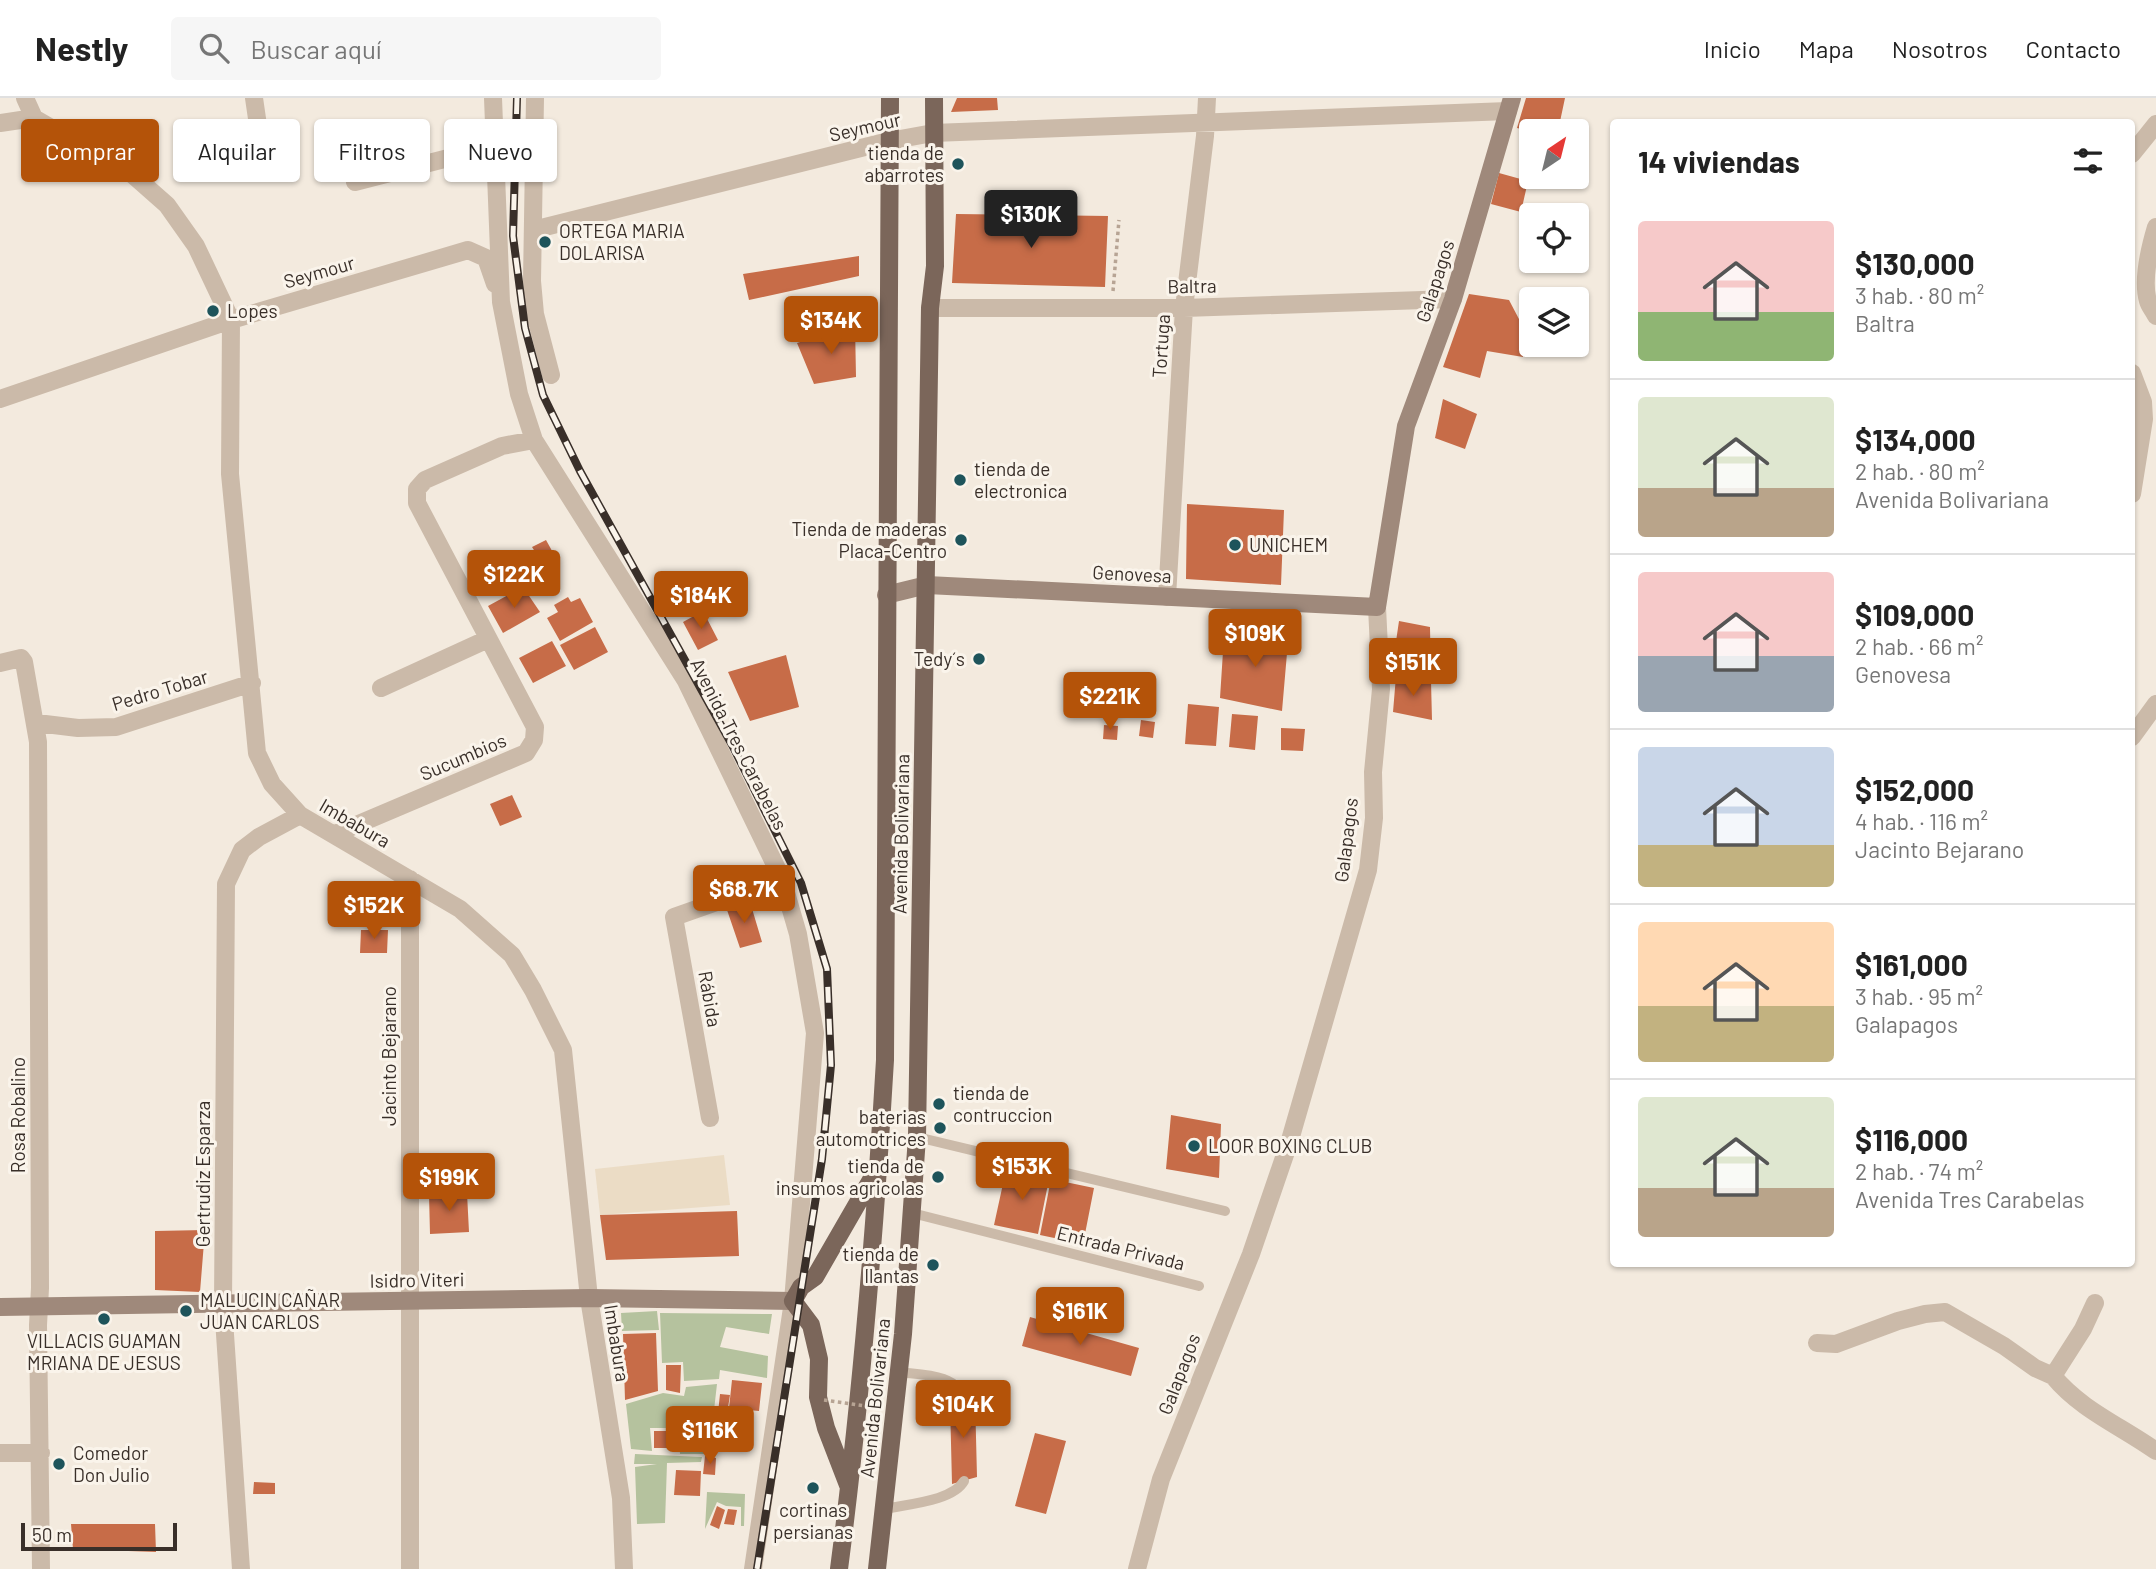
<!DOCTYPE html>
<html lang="es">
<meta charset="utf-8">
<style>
body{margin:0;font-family:Barlow,sans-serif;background:#f6f6f6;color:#222;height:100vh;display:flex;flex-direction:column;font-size:26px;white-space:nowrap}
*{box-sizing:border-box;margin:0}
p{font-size:23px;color:#767676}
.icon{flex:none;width:38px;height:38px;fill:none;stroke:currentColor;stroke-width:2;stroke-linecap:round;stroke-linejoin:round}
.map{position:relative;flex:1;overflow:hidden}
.sheet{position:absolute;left:1610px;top:21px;width:525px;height:1148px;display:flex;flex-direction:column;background:#fff;border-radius:7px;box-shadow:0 2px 5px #0004}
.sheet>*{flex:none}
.hud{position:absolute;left:21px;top:21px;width:665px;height:63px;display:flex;gap:14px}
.needle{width:46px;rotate:35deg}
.tools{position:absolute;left:1519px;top:21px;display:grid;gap:14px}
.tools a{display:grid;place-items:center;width:70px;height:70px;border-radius:7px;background:#fff;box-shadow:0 2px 5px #0004;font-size:35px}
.scale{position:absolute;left:21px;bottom:18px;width:156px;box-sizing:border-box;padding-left:7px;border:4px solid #392f29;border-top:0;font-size:19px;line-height:24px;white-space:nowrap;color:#392f29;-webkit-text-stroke:5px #faf4eb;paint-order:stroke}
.price{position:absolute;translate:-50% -60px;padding:0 16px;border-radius:7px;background:#b45309;color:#fff;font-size:23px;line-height:46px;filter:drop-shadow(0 2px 4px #0008)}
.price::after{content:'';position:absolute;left:50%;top:42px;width:21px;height:16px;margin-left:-10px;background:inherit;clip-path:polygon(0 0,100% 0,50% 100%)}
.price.selected{background:#222;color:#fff}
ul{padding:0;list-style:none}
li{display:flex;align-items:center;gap:21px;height:175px;padding:0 28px}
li+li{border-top:2px solid #e0e0e0}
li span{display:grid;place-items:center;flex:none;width:196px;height:140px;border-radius:7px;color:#555}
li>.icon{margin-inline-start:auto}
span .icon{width:84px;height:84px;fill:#fffc;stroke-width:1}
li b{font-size:30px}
h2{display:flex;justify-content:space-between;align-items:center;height:84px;padding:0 28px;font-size:30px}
.pill{padding:0 24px;border-radius:7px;background:#fff;box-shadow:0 2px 5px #0004;font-size:24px;line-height:63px}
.pill.selected{background:#b45309;color:#fff}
header{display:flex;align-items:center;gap:42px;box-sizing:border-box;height:98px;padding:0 35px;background:#fff;border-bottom:2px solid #e0e0e0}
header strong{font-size:33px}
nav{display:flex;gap:38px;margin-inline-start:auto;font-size:24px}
.search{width:490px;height:63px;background:#f6f6f6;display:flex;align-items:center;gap:18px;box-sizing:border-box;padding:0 24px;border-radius:7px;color:#767676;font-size:26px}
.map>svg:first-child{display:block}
</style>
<header>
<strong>Nestly</strong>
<div class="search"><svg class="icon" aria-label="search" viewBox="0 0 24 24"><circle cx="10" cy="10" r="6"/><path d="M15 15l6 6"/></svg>Buscar aquí</div>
<nav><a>Inicio</a><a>Mapa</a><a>Nosotros</a><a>Contacto</a></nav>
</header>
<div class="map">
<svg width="2156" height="1471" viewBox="0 0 2156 1471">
<rect width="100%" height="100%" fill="#f3eade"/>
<!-- green -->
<path fill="#b5c29e" d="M657,1213l2,19 -37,1 -1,-18z
M660,1215l112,1 -3,20 -43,-7 -6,20 48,9 -1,22 -47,-8 -1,9 -35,2 -1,-19 -21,1z
M717,1286l-8,70h-29l-2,-26h-28l2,23 -21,-2 -5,-45 37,-11 21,3 2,-9z
M635,1356l67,3 -1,5 -34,1 -2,60 -28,1 -2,-57 22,-3h-23z
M707,1394l38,2 -1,32h-3v-19l-15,-1 -9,-4 -12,27z"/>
<!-- plaza -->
<path fill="#ebdcc5" d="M724,1057l6,50 -130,10 -5,-46z"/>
<!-- building -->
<path fill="#c76c48" d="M957,0h40l1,12 -47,2z
M1526,0h39l-7,33h-28l-13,-3z
M1499,75l29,8 -7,31 -30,-8z
M956,116l152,2 -3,71 -153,-4z
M859,158v20l-110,24 -6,-26z
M1469,196l40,6 11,21 3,36 -36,-6 -7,27 -37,-11z
M833,206l3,14 -18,3 -2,-15z
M855,227l1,52 -42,7 -17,-41z
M1443,301l34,15 -12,35 -30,-11z
M1187,406l97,6 -3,75 -95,-6z
M546,442l10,18 -12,8 -12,-19z
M523,489l17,25 -37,21 -15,-27z
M568,499l3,5 9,-4 13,24 -33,19 -13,-23 11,-6 -4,-7z
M703,513l15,29 -20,10 -15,-28z
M1399,523l31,6 1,54 -37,-26z
M595,529l13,25 -34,18 -14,-25z
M1266,530l23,2 -7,81 -62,-13 4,-62 40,3z
M552,543l14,25 -33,17 -14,-25z
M786,557l13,52 -49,14 -22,-49z
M1396,578l35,5 1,39 -39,-8z
M1188,606l31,3 -3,39 -31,-2z
M1232,616l26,2 -3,34 -26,-3z
M1141,622l14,2 -2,16 -14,-2z
M1104,627l14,1 -1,14 -14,-1z
M1281,630l24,1 -2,22 -22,-1z
M512,697l10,22 -22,9 -10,-22z
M750,804l12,40 -22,6 -14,-41z
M361,832h27l-1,23h-27z
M1171,1017l50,9 -2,54 -53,-9z
M1006,1072l43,9 -11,55 -44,-9z
M1051,1081l43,9 -11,56 -43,-9z
M467,1095l2,39 -39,2 -1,-40z
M737,1113l2,45 -133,4 -6,-45z
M205,1132l-5,62 -45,-2v-59z
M1030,1219l109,31 -8,28 -109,-30z
M656,1235l2,58 -33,9 -2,-66z
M666,1267h15l-1,28 -14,-3z
M732,1282l30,3 -3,28 -30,-3z
M720,1296l10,1 -3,19 -9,-1z
M975,1299l2,80 -25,7 -2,-82z
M725,1325l4,8 -8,9 -7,-11z
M654,1333h21v17h-21z
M1035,1335l31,8 -20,73 -31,-8z
M705,1358l11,2 -1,17 -12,-1z
M676,1372l25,1 -1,25 -26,-1z
M254,1384l21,1v11h-22z
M717,1408l8,4 -6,19 -9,-4z
M728,1411l9,1 -3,15 -10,-1z
M71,1426h84l1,28 -83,-3z"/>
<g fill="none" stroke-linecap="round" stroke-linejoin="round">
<!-- path -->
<path stroke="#b7a494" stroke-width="3.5" stroke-dasharray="3.5 3.5" stroke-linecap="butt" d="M1113,193l6,-71"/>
<!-- lane -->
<path stroke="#cbbaa9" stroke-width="10" d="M917,1039l308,74
M912,1115l287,73
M898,1274c21,3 61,1 65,28
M885,1411c22,-5 68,-8 79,-28"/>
<!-- street -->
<path stroke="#cbbaa9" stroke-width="18" d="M25,0l9,20 99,57 34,30 29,41 35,74 -1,154 27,279 15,31 28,31 160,94 52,46 21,35 30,60 26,248 32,200 3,71
M254,0l7,48
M493,0l8,204 18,92 15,46 152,241 96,198 16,55 17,99 -22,268 -40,268
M535,0l-3,183 3,33 16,61
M0,25l34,-5
M2132,56l24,-30
M355,84l140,-36
M2156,129c-6,20 -14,53 -8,74 1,5 6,10 8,15
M533,132l356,-89 44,-8 575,-22
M930,210h254l269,-9
M2132,275l11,29 1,17 -12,75
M0,301l231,-79 237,-70 18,8 9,26
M1167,499l17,-289 21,-172 2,-38
M0,565l21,-5 3,4 14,80 2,546 -2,37 3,244
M381,590l107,-49
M37,625l41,5 38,-1 136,-44
M2132,639l24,-33
M335,736l191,-81 8,-13 1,-13 -118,-224v-14l8,-9 77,-34 32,-6
M410,781v690
M710,1020l-36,-201 108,-38
M1817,1245l19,1 62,-23 27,-7 20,-2 59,34 31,22 18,8 30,-47 12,-26
M2053,1278c28,34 68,50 103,75
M0,1355h41
M241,1471l-18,-264 3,-421 16,-34 17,-13 41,-22
M1137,1471l24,-90 90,-225 39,-114 78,-270 6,-52 -1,-46 8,-83 -4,-82"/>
<!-- secondary -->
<path stroke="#9f897b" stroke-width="18" d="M886,497l41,-10 450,22 29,-181 47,-127 59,-201
M0,1209l589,-9 204,3"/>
<!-- primary -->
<path stroke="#7b665a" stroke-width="18" d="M848,1387l-22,-57 -8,-31 1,-38 -8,-34 -18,-24 8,-14 14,-10 60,-104
M839,1471c22,-169 36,-339 46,-509l5,-962
M877,1471l26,-235 14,-197 13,-829 5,-42 -1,-168"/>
<defs>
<path id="rail" d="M517,0l-4,138 12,92 18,67 37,76 152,274 69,138 26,86 4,96 -9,94 -65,410"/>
</defs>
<!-- rail casing -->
<use href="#rail" stroke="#392f29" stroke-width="8"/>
<!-- rail -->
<use href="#rail" stroke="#faf4eb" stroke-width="5" stroke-dasharray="16" stroke-linecap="butt"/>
<!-- path-bridge -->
<path stroke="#b7a494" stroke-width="3.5" stroke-dasharray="3.5 3.5" stroke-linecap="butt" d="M824,1302l62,9"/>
</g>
<!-- markers -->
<g fill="#1e545b" stroke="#faf4eb" stroke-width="2.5">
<circle cx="958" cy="66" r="7"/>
<circle cx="545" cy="144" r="7"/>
<circle cx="213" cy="213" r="7"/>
<circle cx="960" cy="382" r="7"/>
<circle cx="961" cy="442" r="7"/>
<circle cx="1235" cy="447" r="7"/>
<circle cx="979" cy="561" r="7"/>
<circle cx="939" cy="1006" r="7"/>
<circle cx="940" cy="1030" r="7"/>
<circle cx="1194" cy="1048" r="7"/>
<circle cx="938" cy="1079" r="7"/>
<circle cx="933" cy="1167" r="7"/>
<circle cx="186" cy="1213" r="7"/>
<circle cx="104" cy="1221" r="7"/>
<circle cx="59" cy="1366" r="7"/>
<circle cx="813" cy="1390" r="7"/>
</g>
<g text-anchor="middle" stroke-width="6" stroke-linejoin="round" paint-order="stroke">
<!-- street labels -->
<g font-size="19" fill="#392f29" stroke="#faf4eb">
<text transform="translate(865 29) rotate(-13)" y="7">Seymour</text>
<text transform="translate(319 174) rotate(-16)" y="7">Seymour</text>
<text transform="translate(1435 183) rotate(-72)" y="7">Galapagos</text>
<text transform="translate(1192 188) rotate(-1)" y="7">Baltra</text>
<text transform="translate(1161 248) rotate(-86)" y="7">Tortuga</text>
<text transform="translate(1132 476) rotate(3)" y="7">Genovesa</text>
<text transform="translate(160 592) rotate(-17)" y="7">Pedro Tobar</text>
<text transform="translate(739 646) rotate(63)" y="7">Avenida Tres Carabelas</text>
<text transform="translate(463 659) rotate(-23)" y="7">Sucumbios</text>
<text transform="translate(355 725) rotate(30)" y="7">Imbabura</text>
<text transform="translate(901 736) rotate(-89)" y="7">Avenida Bolivariana</text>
<text transform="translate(1346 742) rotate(-83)" y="7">Galapagos</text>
<text transform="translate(710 901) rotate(80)" y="7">Rábida</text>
<text transform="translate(389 958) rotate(-90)" y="7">Jacinto Bejarano</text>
<text transform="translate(18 1017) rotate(-90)" y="7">Rosa Robalino</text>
<text transform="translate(203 1076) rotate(-90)" y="7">Gertrudiz Esparza</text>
<text transform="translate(1121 1150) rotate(14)" y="7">Entrada Privada</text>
<text transform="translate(417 1182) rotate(-1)" y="7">Isidro Viteri</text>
<text transform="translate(617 1245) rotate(81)" y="7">Imbabura</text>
<text transform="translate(1179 1276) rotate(-69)" y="7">Galapagos</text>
<text transform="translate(875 1300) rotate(-84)" y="7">Avenida Bolivariana</text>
</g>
<!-- poi labels -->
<g font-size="19" fill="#392f29" stroke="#faf4eb" text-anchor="start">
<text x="944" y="62" text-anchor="end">tienda de<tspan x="944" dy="22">abarrotes</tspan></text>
<text x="559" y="140">ORTEGA MARIA<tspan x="559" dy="22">DOLARISA</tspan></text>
<text x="227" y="220">Lopes</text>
<text x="974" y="378">tienda de<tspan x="974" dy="22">electronica</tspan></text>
<text x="947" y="438" text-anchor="end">Tienda de maderas<tspan x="947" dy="22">Placa-Centro</tspan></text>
<text x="1249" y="454">UNICHEM</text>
<text x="965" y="568" text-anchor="end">Tedy´s</text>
<text x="953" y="1002">tienda de<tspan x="953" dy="22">contruccion</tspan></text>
<text x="926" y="1026" text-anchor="end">baterias<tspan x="926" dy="22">automotrices</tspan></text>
<text x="1208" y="1055">LOOR BOXING CLUB</text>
<text x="924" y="1075" text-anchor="end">tienda de<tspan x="924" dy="22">insumos agricolas</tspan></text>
<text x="919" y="1163" text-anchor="end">tienda de<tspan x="919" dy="22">llantas</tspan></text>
<text x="200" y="1209">MALUCIN CAÑAR<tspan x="200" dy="22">JUAN CARLOS</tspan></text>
<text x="104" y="1250" text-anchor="middle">VILLACIS GUAMAN<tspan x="104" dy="22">MRIANA DE JESUS</tspan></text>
<text x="73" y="1362">Comedor<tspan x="73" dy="22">Don Julio</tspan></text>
<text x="813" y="1419" text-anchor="middle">cortinas<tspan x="813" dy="22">persianas</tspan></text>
</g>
</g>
</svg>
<div class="tools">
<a><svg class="needle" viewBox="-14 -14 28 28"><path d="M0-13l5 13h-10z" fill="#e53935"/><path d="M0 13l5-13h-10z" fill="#767676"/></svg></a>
<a><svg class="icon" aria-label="locate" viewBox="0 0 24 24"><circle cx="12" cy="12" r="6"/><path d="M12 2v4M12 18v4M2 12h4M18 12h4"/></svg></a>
<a><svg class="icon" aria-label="layers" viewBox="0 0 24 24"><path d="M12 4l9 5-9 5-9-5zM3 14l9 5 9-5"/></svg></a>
</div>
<div class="scale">50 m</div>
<b class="price selected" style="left:1031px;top:152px">$130K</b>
<b class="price" style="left:831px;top:258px">$134K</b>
<b class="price" style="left:514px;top:512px">$122K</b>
<b class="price" style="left:701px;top:533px">$184K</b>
<b class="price" style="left:1255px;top:571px">$109K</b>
<b class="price" style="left:1413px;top:600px">$151K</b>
<b class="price" style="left:1110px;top:634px">$221K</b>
<b class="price" style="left:744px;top:827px">$68.7K</b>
<b class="price" style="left:374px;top:843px">$152K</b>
<b class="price" style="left:1022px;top:1104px">$153K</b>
<b class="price" style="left:449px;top:1115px">$199K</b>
<b class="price" style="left:1080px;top:1249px">$161K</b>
<b class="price" style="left:963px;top:1342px">$104K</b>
<b class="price" style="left:710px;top:1368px">$116K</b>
<div class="hud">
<a class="pill selected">Comprar</a>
<a class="pill">Alquilar</a>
<a class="pill">Filtros</a>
<a class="pill">Nuevo</a>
</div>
<section class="sheet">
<h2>14 viviendas<svg class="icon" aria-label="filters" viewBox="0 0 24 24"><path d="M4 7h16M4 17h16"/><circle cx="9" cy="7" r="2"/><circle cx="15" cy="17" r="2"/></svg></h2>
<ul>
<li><span style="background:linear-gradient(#f6c9c9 65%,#8fb573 0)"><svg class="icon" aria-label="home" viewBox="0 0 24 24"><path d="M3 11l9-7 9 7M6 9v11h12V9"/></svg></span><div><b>$130,000</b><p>3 hab. · 80 m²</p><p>Baltra</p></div></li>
<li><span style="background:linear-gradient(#dfe7d0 65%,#b9a48a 0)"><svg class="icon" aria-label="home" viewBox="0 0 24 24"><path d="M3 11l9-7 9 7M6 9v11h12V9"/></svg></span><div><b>$134,000</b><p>2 hab. · 80 m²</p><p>Avenida Bolivariana</p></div></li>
<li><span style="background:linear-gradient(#f6c9c9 60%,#9aa5b1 0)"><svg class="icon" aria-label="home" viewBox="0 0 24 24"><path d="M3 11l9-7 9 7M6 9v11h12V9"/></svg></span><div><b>$109,000</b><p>2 hab. · 66 m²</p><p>Genovesa</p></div></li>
<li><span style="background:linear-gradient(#c9d6e8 70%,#c2b280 0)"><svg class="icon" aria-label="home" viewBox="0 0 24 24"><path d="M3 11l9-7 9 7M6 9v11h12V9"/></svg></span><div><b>$152,000</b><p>4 hab. · 116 m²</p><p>Jacinto Bejarano</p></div></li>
<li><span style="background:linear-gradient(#ffd9b3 60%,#c2b280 0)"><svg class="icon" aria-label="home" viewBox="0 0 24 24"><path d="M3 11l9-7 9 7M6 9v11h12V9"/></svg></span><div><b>$161,000</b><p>3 hab. · 95 m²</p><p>Galapagos</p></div></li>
<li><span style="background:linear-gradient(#dfe7d0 65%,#b9a48a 0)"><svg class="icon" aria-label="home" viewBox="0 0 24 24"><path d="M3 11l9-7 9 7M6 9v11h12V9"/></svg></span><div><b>$116,000</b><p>2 hab. · 74 m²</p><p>Avenida Tres Carabelas</p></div></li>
</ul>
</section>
</div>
